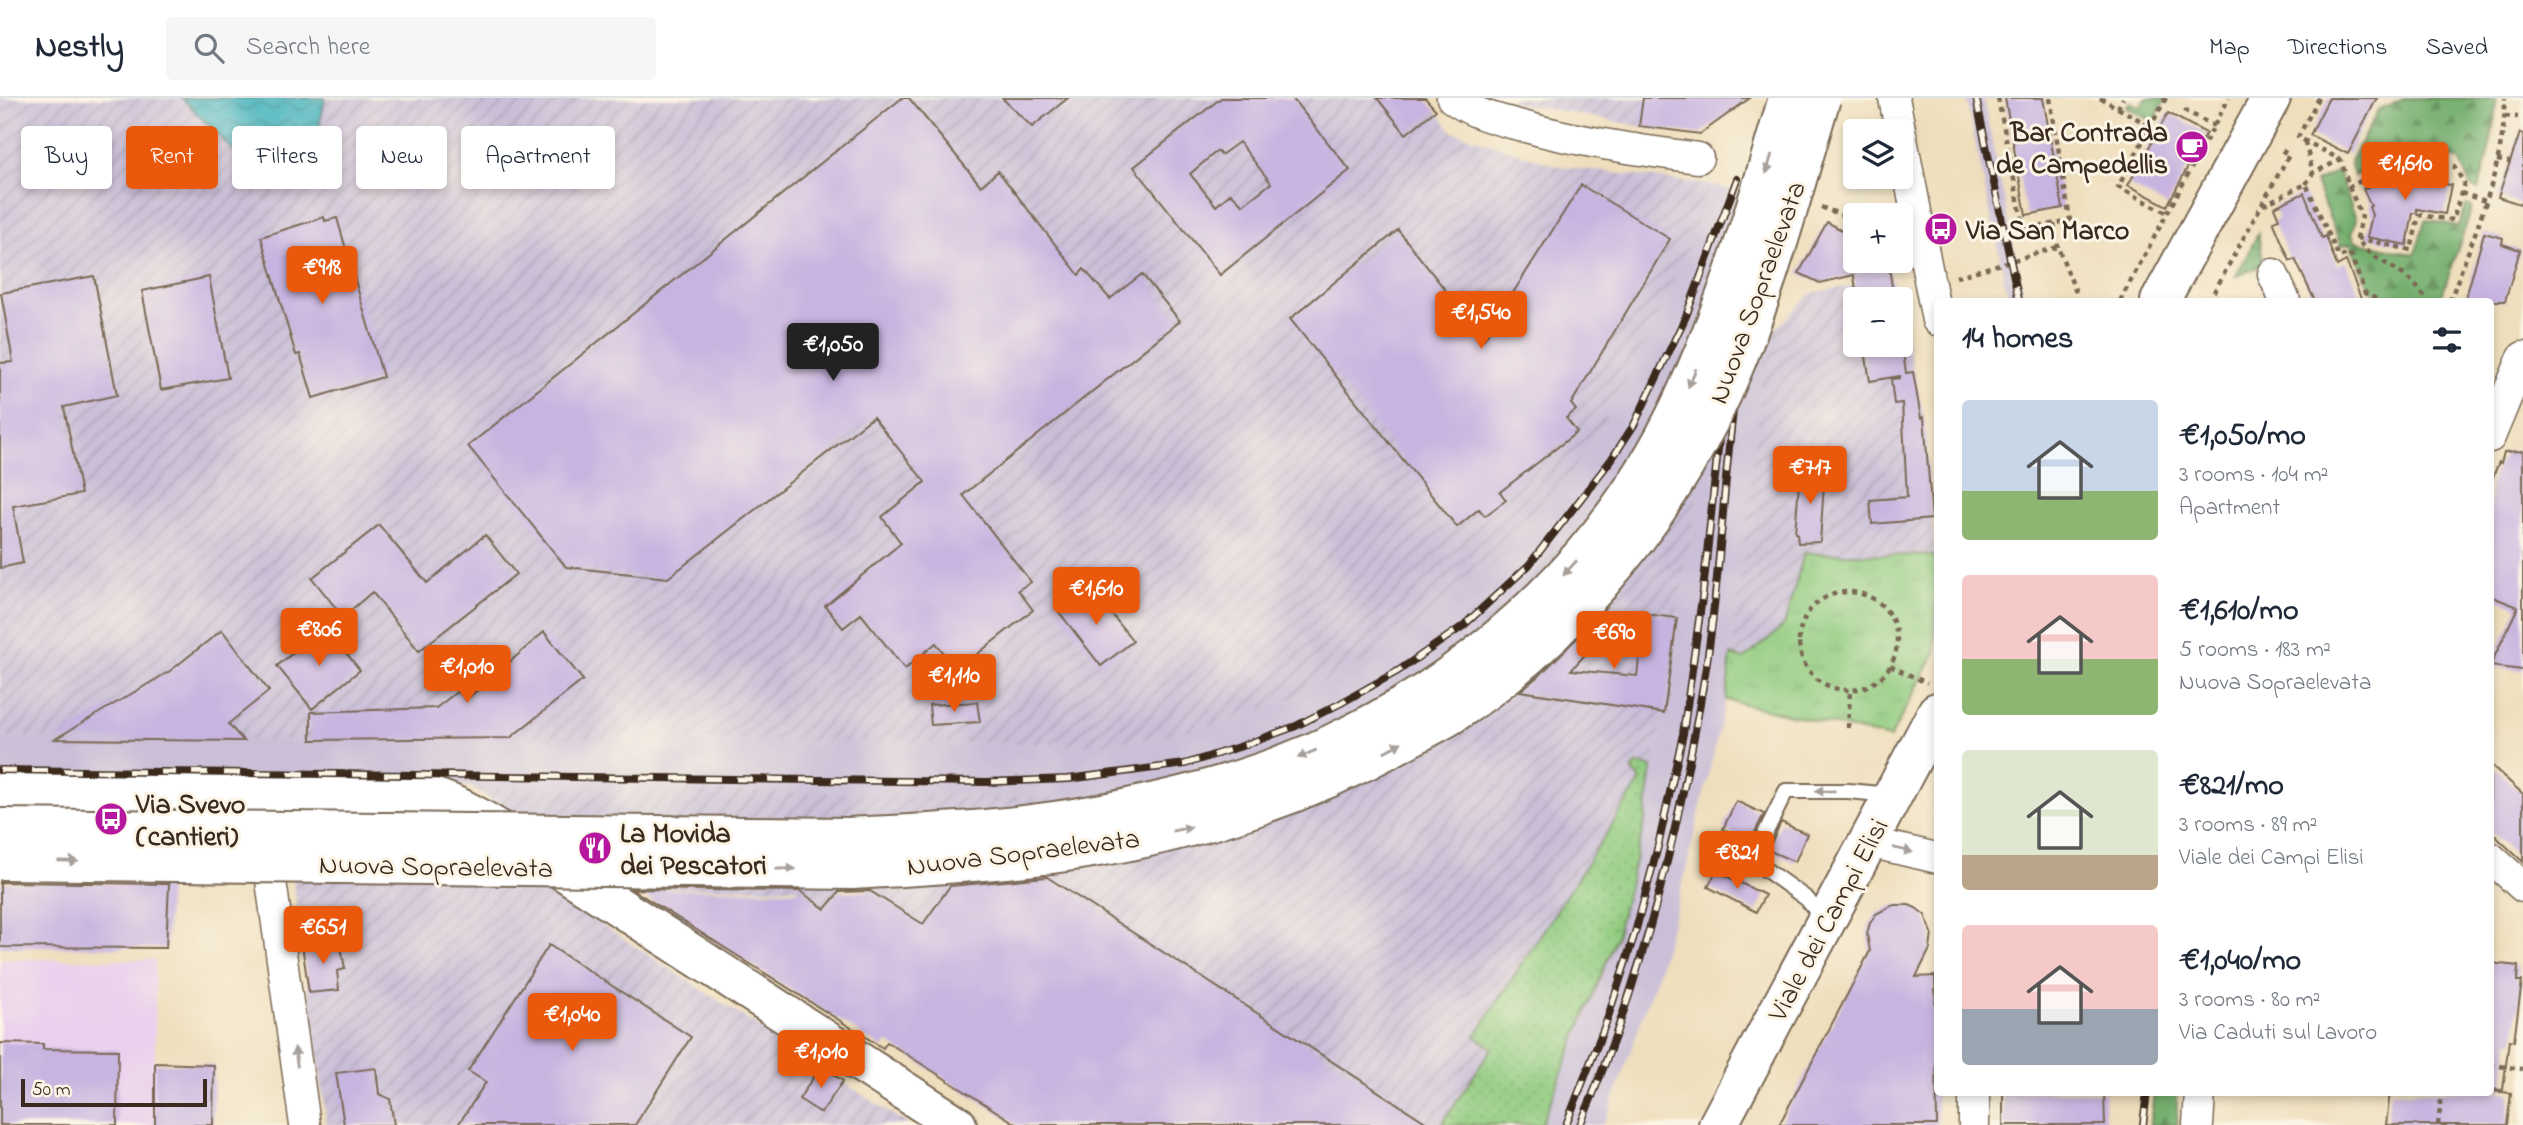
<!DOCTYPE html>
<meta charset="utf-8">
<style>
body{margin:0;font-family:"Indie Flower",sans-serif;background:#f6f6f7;color:#1f2937;height:100vh;display:flex;flex-direction:column;font-size:26px;white-space:nowrap}
*{box-sizing:border-box;margin:0}
p{font-size:23px;color:#747a83}
.icon{flex:none;width:38px;height:38px;fill:none;stroke:currentColor;stroke-width:2;stroke-linecap:round;stroke-linejoin:round}
.map{position:relative;flex:1;overflow:hidden}
.drawer{position:absolute;left:1934px;top:200px;width:560px;height:798px;display:flex;flex-direction:column;background:#fff;border-radius:7px;box-shadow:0 4px 10px #0003}
.drawer>*{flex:none}
.hud{position:absolute;left:21px;top:28px;width:665px;height:63px;display:flex;gap:14px}
.buttons{position:absolute;left:1843px;top:21px;display:grid;gap:14px}
.buttons a{display:grid;place-items:center;width:70px;height:70px;border-radius:7px;background:#fff;box-shadow:0 4px 10px #0003;font-size:35px}
.scale{position:absolute;left:21px;bottom:18px;width:186px;box-sizing:border-box;padding-left:7px;border:4px solid #3b2a1e;border-top:0;font-size:19px;line-height:24px;white-space:nowrap;color:#3b2a1e;-webkit-text-stroke:5px #fcf5e5;paint-order:stroke}
.price{position:absolute;translate:-50% -60px;padding:0 16px;border-radius:7px;background:#ea580c;color:#fff;font-size:23px;line-height:46px;filter:drop-shadow(0 2px 4px #0008)}
.price::after{content:'';position:absolute;left:50%;top:42px;width:21px;height:16px;margin-left:-10px;background:inherit;clip-path:polygon(0 0,100% 0,50% 100%)}
.price.selected{background:#222;color:#fff}
ul{padding:0;list-style:none}
li{display:flex;align-items:center;gap:21px;height:175px;padding:0 28px}
li span{display:grid;place-items:center;flex:none;width:196px;height:140px;border-radius:7px;color:#555}
li>.icon{margin-inline-start:auto}
span .icon{width:84px;height:84px;fill:#fffc;stroke-width:1}
li b{font-size:30px}
h2{display:flex;justify-content:space-between;align-items:center;height:84px;padding:0 28px;font-size:30px}
.chip{padding:0 24px;border-radius:7px;background:#fff;box-shadow:0 4px 10px #0003;font-size:24px;line-height:63px}
.chip.selected{background:#ea580c;color:#fff}
header{display:flex;align-items:center;gap:42px;box-sizing:border-box;height:98px;padding:0 35px;background:#fff;border-bottom:2px solid #e0e1e3}
header strong{font-size:33px}
nav{display:flex;gap:38px;margin-inline-start:auto;font-size:24px}
.search{width:490px;height:63px;background:#f6f6f7;display:flex;align-items:center;gap:18px;box-sizing:border-box;padding:0 24px;border-radius:7px;color:#747a83;font-size:26px}
.map>svg:first-child{display:block}
</style>
<header>
<strong>Nestly</strong>
<div class="search"><svg class="icon" aria-label="search" viewBox="0 0 24 24"><circle cx="10" cy="10" r="6"/><path d="M15 15l6 6"/></svg>Search here</div>
<nav><a>Map</a><a>Directions</a><a>Saved</a></nav>
</header>
<div class="map">
<svg width="2523" height="1027" viewBox="0 0 2523 1027">
<defs>
<pattern id="industrial-furrows" width="10" height="10" patternUnits="userSpaceOnUse" patternTransform="scale(1.75)"><rect width="10" height="10" fill="#cabfd7"/><path d="M-1 1l2-2M0 10L10 0M9 11l2-2" fill="none" stroke="#aea4b8"/></pattern>
<pattern id="grass-dots" width="8" height="8" patternUnits="userSpaceOnUse" patternTransform="scale(1.75)"><rect width="8" height="8" fill="#90cb7f"/><path d="M2 2h.1M6 6h.1" fill="none" stroke="#7dae6d" stroke-width="1.8" stroke-linecap="round"/></pattern>
<pattern id="forest-firs" width="22" height="20" patternUnits="userSpaceOnUse" patternTransform="scale(1.75)"><rect width="22" height="20" fill="#74af6e"/><path d="M5 1l3.5 6h-7zM16 11l3.5 6h-7z" fill="#608f5a"/></pattern>
<pattern id="park-tufts" width="24" height="20" patternUnits="userSpaceOnUse" patternTransform="scale(1.75)"><rect width="24" height="20" fill="#90cb7f"/><path d="M3 7l-1-3M5 7V3M7 7l1-3M15 17l-1-3M17 17v-4M19 17l1-3" fill="none" stroke="#7dae6d"/></pattern>
<pattern id="water-waves" width="16" height="10" patternUnits="userSpaceOnUse" patternTransform="scale(1.75)"><rect width="16" height="10" fill="#45b4bf"/><path d="M0 5q4-4 8 0t8 0" fill="none" stroke="#3b939b"/></pattern>
</defs>
<rect width="100%" height="100%" fill="#fcf5e5"/>
<filter id="ink" filterUnits="userSpaceOnUse"><feTurbulence type="fractalNoise" baseFrequency=".0143" numOctaves="2"/><feDisplacementMap in="SourceGraphic" scale="14" xChannelSelector="R" yChannelSelector="G"/><feConvolveMatrix kernelMatrix="1 2 1 2 8 2 1 2 1" color-interpolation-filters="sRGB"/></filter>
<filter id="wash" filterUnits="userSpaceOnUse"><feTurbulence type="fractalNoise" baseFrequency=".00686" numOctaves="4" result="noise"/><feDisplacementMap in="SourceGraphic" scale="28" xChannelSelector="R" yChannelSelector="G"/><feGaussianBlur stdDeviation="1.57" result="paint"/><feColorMatrix in="noise" values="0 0 0 0 0 0 0 0 0 0 0 0 0 0 0 0 0 1.4 0 .05"/><feComposite in="paint" operator="in"/></filter>
<g filter="url(#wash)">
<rect width="100%" height="100%" fill="#eedebc"/>
<!-- built -->
<path fill="#ead1ed" d="M0,861l155,1v165h-155z"/>
<!-- industrial -->
<path fill="url(#industrial-furrows)" d="M0,0h1377l29,36 30,-24 16,21 107,35 152,19 -28,76 -49,105 -45,82 -51,69 -43,47 -95,75 -45,28 -60,30 -72,26 -70,15 -59,7 -584,-7 -282,3 -228,-4z
M1511,0h230l-2,8 -39,28 -61,-8 -126,-24z
M1743,95l7,2 -73,423 -13,95 -12,54 -16,-2 -4,6 9,9 -165,256 16,11 -51,78h-14l-384,-251 -90,8 -30,42 -60,-38 -20,1 -18,22 -30,-21h-168l-157,-102 569,11 61,-4 67,-9 217,-88 55,-37 39,-30 84,-85 40,-49 39,-60 34,-65z
M1892,181l4,20h-41v46h45l1,-28 23,100 11,139 -130,-3 -21,73 -40,33 -13,-4 35,-316 45,-46z
M286,730l209,27 414,270h-582z"/>
<!-- railway -->
<path fill="#cabfd7" d="M1966,0h17l42,203h-16z
M1711,87l32,8 -68,177 -34,65 -39,60 -40,49 -47,49 -37,36 -39,30 -55,37 -116,56 -101,32 -67,9 -61,4 -569,-11 -315,-2 -155,-5v-42l228,4 282,-3 584,7 59,-7 70,-15 72,-26 60,-30 45,-28 95,-75 43,-47 51,-69 45,-82 49,-105z
M1750,97l26,7 -10,137 -40,361 -45,191 -23,81 -48,138 -7,15h-62l75,-187 29,-118 7,-53 12,-54 13,-95z"/>
<!-- grass -->
<path fill="url(#grass-dots)" stroke="#667a4e" stroke-width="2" d="M1636,666l16,3 -7,53 -29,118 -75,187h-100l51,-77 -17,-12 166,-256 -9,-9z"/>
<!-- forest -->
<path fill="url(#forest-firs)" stroke="#586c46" stroke-width="2" d="M2145,0h21l-12,24 -28,-15 4,-5 10,5z
M2405,0h91c-1,32 -9,62 -18,92l-7,-3 -12,-27 -46,-14 -59,30 -4,-15 28,-50z
M2338,73l18,48 -4,15 3,7 60,14 10,-35 34,6 7,-21 6,2 -32,94h-50l-19,-11 -21,-47 -9,3 -26,-64z
M2258,136l6,31 -28,11z
M2154,994h23v33h-27z"/>
<!-- park -->
<path fill="url(#park-tufts)" stroke="#667a4e" stroke-width="2" d="M1804,455l131,3 2,17 -2,80 -45,85 -164,-38 5,-45 13,4 40,-33z"/>
<!-- water -->
<path fill="url(#water-waves)" stroke="#406f6e" stroke-width="2" d="M182,0h143l-12,61 -23,21 -31,-3z"/>
<g id="blocks">
<!-- building -->
<path fill="#c8b4e0" fill-rule="evenodd" d="M902,0h7l72,88 17,-15 81,104 5,-6 26,30 32,-25 38,47 -217,174 68,87 -13,8 15,20 -76,60 -21,-27 -31,26 -44,-55 -18,14 -18,-22 76,-63 -19,-26 43,-35 -52,-65 -205,161 -102,-11 -98,-121z
M1002,0h66l-36,29z
M1221,0h71l58,72 -130,105 -86,-108zM1239,44l32,41 -28,22 -12,-12 -15,13 -26,-32 27,-23 4,4z
M1377,0h48l11,12 -30,24z
M1643,0h107l-50,36 -61,-8z
M2005,0h38l20,110 -37,7z
M2329,0h48l-29,56 -38,-19z
M2168,15l38,20 -39,73 -39,-21z
M2520,35l3,1v71l-25,-8z
M2416,67l24,5 5,14 6,1 -6,29 -28,-5v4h-4l-6,32 -40,-8 5,-22 -3,-8 2,-1 -8,-17z
M1581,87l89,54 -99,165 5,6 -10,8 11,14 -77,60 6,8 -21,16 -6,-7 -22,18 -167,-208 108,-89 86,109z
M2304,95l18,45 4,-2 11,30 9,-5 16,40h-47l-20,-42 -5,2 -17,-40 6,-2 -5,-12z
M324,119l1,4 12,-3 46,159 -70,21 -13,-44 -4,1 -35,-118z
M1827,124l28,15v24h33l6,38h-37l-3,-24 -34,8 -21,-10z
M2484,135l19,5 -1,6 18,6 -15,51h-40z
M94,178l23,119 -53,12 17,87 -68,12 10,57 -23,5v-205l13,-1 -12,-69z
M209,179l19,101 -67,12 -19,-99z
M1864,247h38l4,28 7,-1 8,46 3,-1 8,102 -60,5 -2,-24 37,-3 -5,-94 -8,1 -3,-25 9,-1v-2l-30,5z
M2523,353v219l-33,-4 28,-59 -28,-11v-112l9,-22 2,1 3,-11z
M1800,372l25,1 -5,71 -22,1 -1,-10h-2z
M379,427l48,58 58,-48 31,39 -97,77 -47,-59 -29,25 -31,-39z
M1090,489l43,54 -32,25 -42,-54z
M1645,516l32,4 -13,95 -144,-22 22,-18 53,-53 10,13 -34,37 66,6z
M325,529l35,43 -48,39 -35,-43z
M222,532l47,61 -41,33 16,17 -189,-2 115,-68z
M544,534l39,48 -73,58 -199,2v-28l125,-4 22,-17 8,9z
M977,604l3,20 -49,3 -2,-20z
M2490,666l33,30v68l-33,-31z
M1736,703l28,13 -14,28 -27,-13z
M1781,724l26,12 -12,28 -27,-12z
M1716,773l49,24 -9,17 -48,-25z
M1047,779l383,248h-412l-131,-83 -4,6 -251,-159 168,2 25,18 14,-17 31,-1 53,33 27,-38z
M0,784l169,2 -3,64 -166,-1z
M1893,807h16l7,3 9,7 7,18 -2,16 -14,28 19,-1 2,149h-158l91,-174 -3,-17 3,-11 6,-9z
M340,843l5,28 -8,2 2,19 -30,3 -7,-48z
M549,847l142,92 -56,88h-177l28,-43 -18,-11z
M2490,865l28,3 -1,15h5l-8,60 -5,-1 -6,50 -13,-1z
M0,945l43,1v5l75,1 -1,75h-117z
M155,965l59,2 -1,60h-58z
M821,968l22,15 -22,32 -22,-14z
M376,970l3,26 11,5 4,26h-50l-8,-52z
M2490,993l21,2 -4,32h-121l4,-33z
M2003,994h101l1,33h-102z"/>
</g>
</g>
<g filter="url(#ink)">
<use href="#blocks" fill-opacity="0" stroke="#7a6955" stroke-width="2"/>
<g fill="none" stroke-linecap="round" stroke-linejoin="round">
<defs>
<path id="lane" d="M1824,823l-17,-22 -55,-39 34,-69h62l43,4"/>
<path id="street" d="M1452,0c21,16 44,21 70,28 57,16 117,24 176,32
M1894,0l43,222
M2273,176l12,27
M2490,339l33,-80
M1868,744l69,16
M266,747l39,280
M2490,759l33,30
M1974,994v33
M2198,1027l2,-33"/>
<path id="secondary" d="M0,695l371,-1c21,0 42,0 61,5 32,9 62,30 90,47l435,281"/>
<path id="primary" d="M2160,203l111,-203
M1718,1027l219,-413"/>
</defs>
<!-- lane casing -->
<use href="#lane" stroke="#7a6955" stroke-width="18"/>
<!-- street casing -->
<use href="#street" stroke="#7a6955" stroke-width="33"/>
<!-- secondary casing -->
<use href="#secondary" stroke="#7a6955" stroke-width="42"/>
<!-- primary casing -->
<use href="#primary" stroke="#7a6955" stroke-width="42"/>
<!-- path -->
<path stroke="#7a6955" stroke-width="4.5" stroke-dasharray="5 5" stroke-linecap="butt" d="M1998,0l26,132 46,-10 -20,-122
M2100,0l18,10 5,-10
M2166,0l-48,89 50,26
M2319,0l-21,39 43,23 8,27 23,-12
M2118,10l34,19
M2184,12l30,16
M2505,18l13,1
M2305,44l8,31
M2497,62l13,2
M2306,86l7,-11 27,-13
M2349,89l13,30 -5,21c11,19 31,25 48,38 10,7 16,15 22,25
M2461,95l24,8
M2263,107l43,-21 33,73 11,-4 15,40 15,8
M1821,109l34,13
M2054,126l4,23
M2357,140l54,12 8,-35 34,5 11,-37 -10,-17 -39,-11 -43,20 4,8
M1956,179l102,-30 19,48
M2120,203l109,-203
M2209,203l80,-146 -9,-6
M2450,203c23,-65 55,-133 55,-203
M2490,248l9,4
M1799 543a49 49 0 1 1 98 0a49 49 0 1 1-98 0Z
M1890,568l37,17
M1848,630l2,-37
M2490,967l33,4
M2438,1027l4,-33"/>
<!-- lane -->
<use href="#lane" stroke="#fff" stroke-width="14"/>
<!-- street -->
<use href="#street" stroke="#fff" stroke-width="30"/>
<!-- secondary -->
<use href="#secondary" stroke="#fff" stroke-width="38"/>
<!-- primary -->
<use href="#primary" stroke="#fff" stroke-width="38"/>
<defs>
<path id="rail" d="M1976,0l43,203
M0,672l987,12 81,-3 117,-15 57,-18 54,-20 45,-23 57,-32 65,-45 66,-61 82,-105 23,-35 52,-109 51,-137
M1566,1027l41,-105 28,-87 23,-87 25,-112 20,-143 24,-228 25,-161
M1580,1027c64,-147 102,-306 127,-464 13,-85 16,-172 27,-258 9,-62 20,-125 30,-188
M2143,1027l4,-33"/>
</defs>
<!-- rail casing -->
<use href="#rail" stroke="#3b2a1e" stroke-width="8"/>
<!-- rail -->
<use href="#rail" stroke="#fcf5e5" stroke-width="5" stroke-dasharray="16" stroke-linecap="butt"/>
<defs>
<path id="highway-bridge" d="M0,730l848,9c81,-4 163,-7 244,-22 87,-16 178,-39 258,-80 142,-70 263,-187 331,-331 46,-98 77,-202 107,-306
M0,762l854,10c79,-5 160,-9 238,-22 109,-18 213,-53 309,-106 16,-9 33,-17 48,-26 109,-70 202,-180 260,-295 50,-98 80,-217 112,-323"/>
</defs>
<!-- highway-bridge casing -->
<use href="#highway-bridge" stroke="#7a6955" stroke-width="42" stroke-linecap="butt"/>
<!-- highway-bridge -->
<use href="#highway-bridge" stroke="#fff" stroke-width="38"/>
</g>
<!-- one-way arrows -->
<defs><path id="oneway-solid" d="M-6-.8H1V-3.2L6.5 0L1 3.2V.8H-6Z" transform="scale(1.75)"/></defs>
<g fill="#a79f9a">
<use href="#oneway-solid" transform="translate(1769 66) rotate(106)"/>
<use href="#oneway-solid" transform="translate(1692 280) rotate(113)"/>
<use href="#oneway-solid" transform="translate(1570 470) rotate(132)"/>
<use href="#oneway-solid" transform="translate(1393 649) rotate(-29)"/>
<use href="#oneway-solid" transform="translate(1307 656) rotate(157)"/>
<use href="#oneway-solid" transform="translate(1825 693) rotate(179)"/>
<use href="#oneway-solid" transform="translate(1182 731) rotate(-12)"/>
<use href="#oneway-solid" transform="translate(1903 752) rotate(13)"/>
<use href="#oneway-solid" transform="translate(68 763) rotate(1)"/>
<use href="#oneway-solid" transform="translate(786 771)"/>
<use href="#oneway-solid" transform="translate(296 959) rotate(-98)"/>
</g>
</g>
<!-- icons -->
<defs>
<symbol id="cafe-disc" viewBox="-11 -11 22 22"><circle r="9.5" fill="#b5179e" stroke="#fcf5e5"/><path d="M-5.5-4.5H6V0H3Q3 3.5 0 3.5H-2.5Q-5.5 3.5-5.5 0ZM3-3.2v2h1.7v-2ZM-6 4.5H4V6H-6Z" fill="#fff"/></symbol>
<symbol id="bus-disc" viewBox="-11 -11 22 22"><circle r="9.5" fill="#b5179e" stroke="#fcf5e5"/><path d="M-5-6H5V4H4V6H2V4H-2V6H-4V4H-5ZM-3.5-4V0h7V-4ZM-3.5 1.2v1.5H-2V1.2ZM2 1.2v1.5H3.5V1.2Z" fill="#fff"/></symbol>
<symbol id="restaurant-disc" viewBox="-11 -11 22 22"><circle r="9.5" fill="#b5179e" stroke="#fcf5e5"/><path d="M-5-6h1v4h1v-4h1v4h1v-4h1v5L-1.5 .5V6h-2V.5L-5-1ZM5-6V6H3V1.5H1.5Q1.5-4 5-6Z" fill="#fff"/></symbol>
</defs>
<g fill-rule="evenodd">
<use href="#cafe-disc" x="2173" y="30" width="38" height="38"/>
<use href="#bus-disc" x="1922" y="112" width="38" height="38"/>
<use href="#bus-disc" x="92" y="702" width="38" height="38"/>
<use href="#restaurant-disc" x="576" y="731" width="38" height="38"/>
</g>
<g text-anchor="middle" stroke-width="6" stroke-linejoin="round" paint-order="stroke">
<!-- poi labels -->
<g font-size="28" font-weight="bold" fill="#3b2a1e" stroke="#fcf5e5" text-anchor="start">
<text x="2168" y="43" text-anchor="end">Bar Contrada<tspan x="2168" dy="32">de Campedellis</tspan></text>
<text x="1966" y="141">Via San Marco</text>
<text x="136" y="715">Via Svevo<tspan x="136" dy="32">(cantieri)</tspan></text>
<text x="620" y="744">La Movida<tspan x="620" dy="32">dei Pescatori</tspan></text>
</g>
<!-- street labels -->
<g font-size="28" fill="#3b2a1e" stroke="#fcf5e5">
<text transform="translate(1756 194) rotate(-70)" y="10">Nuova Sopraelevata</text>
<text transform="translate(1023 753) rotate(-7)" y="10">Nuova Sopraelevata</text>
<text transform="translate(436 767) rotate(1)" y="10">Nuova Sopraelevata</text>
<text transform="translate(1827 821) rotate(-62)" y="10">Viale dei Campi Elisi</text>
</g>
</g>
</svg>
<div class="buttons">
<a><svg class="icon" aria-label="layers" viewBox="0 0 24 24"><path d="M12 4l9 5-9 5-9-5zM3 14l9 5 9-5"/></svg></a>
<a>+</a>
<a>−</a>
</div>
<div class="scale">50 m</div>
<b class="price" style="left:2405px;top:104px">€1,610</b>
<b class="price" style="left:322px;top:208px">€918</b>
<b class="price" style="left:1481px;top:253px">€1,540</b>
<b class="price selected" style="left:833px;top:285px">€1,050</b>
<b class="price" style="left:1810px;top:408px">€717</b>
<b class="price" style="left:1096px;top:529px">€1,610</b>
<b class="price" style="left:319px;top:570px">€806</b>
<b class="price" style="left:1614px;top:573px">€690</b>
<b class="price" style="left:467px;top:607px">€1,010</b>
<b class="price" style="left:954px;top:616px">€1,110</b>
<b class="price" style="left:1737px;top:793px">€821</b>
<b class="price" style="left:323px;top:868px">€651</b>
<b class="price" style="left:572px;top:955px">€1,040</b>
<b class="price" style="left:821px;top:992px">€1,010</b>
<div class="hud">
<a class="chip">Buy</a>
<a class="chip selected">Rent</a>
<a class="chip">Filters</a>
<a class="chip">New</a>
<a class="chip">Apartment</a>
</div>
<section class="drawer">
<h2>14 homes<svg class="icon" aria-label="filters" viewBox="0 0 24 24"><path d="M4 7h16M4 17h16"/><circle cx="9" cy="7" r="2"/><circle cx="15" cy="17" r="2"/></svg></h2>
<ul>
<li><span style="background:linear-gradient(#c9d6e8 65%,#8fb573 0)"><svg class="icon" aria-label="home" viewBox="0 0 24 24"><path d="M3 11l9-7 9 7M6 9v11h12V9"/></svg></span><div><b>€1,050/mo</b><p>3 rooms · 104 m²</p><p>Apartment</p></div></li>
<li><span style="background:linear-gradient(#f6c9c9 60%,#8fb573 0)"><svg class="icon" aria-label="home" viewBox="0 0 24 24"><path d="M3 11l9-7 9 7M6 9v11h12V9"/></svg></span><div><b>€1,610/mo</b><p>5 rooms · 183 m²</p><p>Nuova Sopraelevata</p></div></li>
<li><span style="background:linear-gradient(#dfe7d0 75%,#b9a48a 0)"><svg class="icon" aria-label="home" viewBox="0 0 24 24"><path d="M3 11l9-7 9 7M6 9v11h12V9"/></svg></span><div><b>€821/mo</b><p>3 rooms · 89 m²</p><p>Viale dei Campi Elisi</p></div></li>
<li><span style="background:linear-gradient(#f6c9c9 60%,#9aa5b1 0)"><svg class="icon" aria-label="home" viewBox="0 0 24 24"><path d="M3 11l9-7 9 7M6 9v11h12V9"/></svg></span><div><b>€1,040/mo</b><p>3 rooms · 80 m²</p><p>Via Caduti sul Lavoro</p></div></li>
</ul>
</section>
</div>
